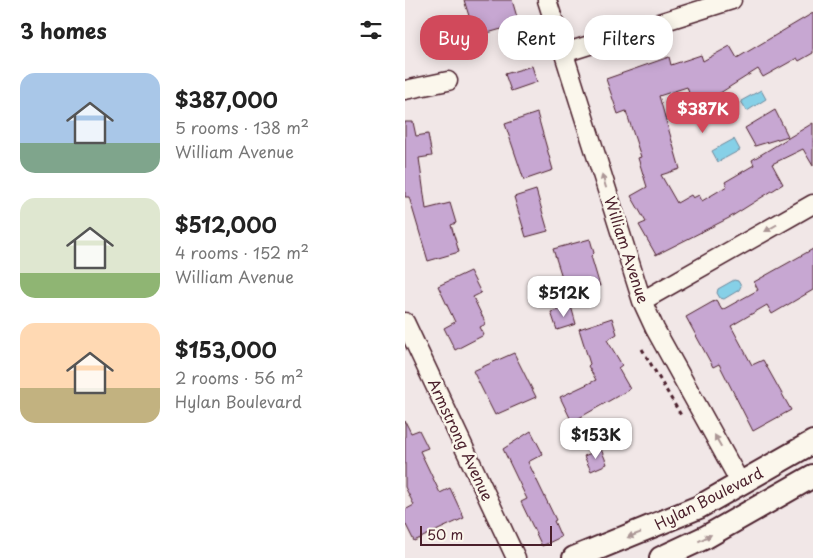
<!DOCTYPE html>
<meta charset="utf-8">
<style>
body{margin:0;font-family:"Playpen Sans",sans-serif;background:#f6f6f6;color:#222;height:100vh;display:flex;flex-direction:column;font-size:19px;white-space:nowrap}
*{box-sizing:border-box;margin:0}
p{font-size:16px;color:#767676}
.icon{flex:none;width:28px;height:28px;fill:none;stroke:currentColor;stroke-width:2;stroke-linecap:round;stroke-linejoin:round}
.map{position:relative;flex:1;overflow:hidden}
.drawer{display:flex;flex-direction:column;background:#fff;width:405px}
.drawer>*{flex:none}
.hud{position:absolute;left:15px;top:15px;width:318px;height:45px;display:flex;gap:10px}
.scale{position:absolute;left:15px;bottom:12px;width:132px;box-sizing:border-box;padding-left:5px;border:2px solid #4a1f2b;border-top:0;font-size:14px;line-height:18px;white-space:nowrap;color:#4a1f2b;-webkit-text-stroke:4px #fbf7ec;paint-order:stroke}
.price{position:absolute;translate:-50% -42px;padding:0 11px;border-radius:10px;background:#fff;color:#222;font-size:16px;line-height:32px;filter:drop-shadow(0 1px 2px #0008)}
.price::after{content:'';position:absolute;left:50%;top:30px;width:15px;height:11px;margin-left:-8px;background:inherit;clip-path:polygon(0 0,100% 0,50% 100%)}
.price.current{background:#d1495b;color:#fff}
ul{padding:0;list-style:none}
li{display:flex;align-items:center;gap:15px;height:125px;padding:0 20px}
li span{display:grid;place-items:center;flex:none;width:140px;height:100px;border-radius:15px;color:#555}
li>.icon{margin-inline-start:auto}
span .icon{width:60px;height:60px;fill:#fffc;stroke-width:1}
li b{font-size:21px}
h2{display:flex;justify-content:space-between;align-items:center;height:60px;padding:0 20px;font-size:21px}
.tag{padding:0 18px;border-radius:20px;background:#fff;box-shadow:0 2px 12px #0003;font-size:18px;line-height:45px}
.tag.current{background:#d1495b;color:#fff}
main{display:flex;flex:1;min-height:0}
.map>svg:first-child{display:block}
</style>
<main>
<section class="drawer">
<h2>3 homes<svg class="icon" aria-label="filters" viewBox="0 0 24 24"><path d="M4 7h16M4 17h16"/><circle cx="9" cy="7" r="2"/><circle cx="15" cy="17" r="2"/></svg></h2>
<ul>
<li><span style="background:linear-gradient(#a9c7e8 70%,#7fa58c 0)"><svg class="icon" aria-label="home" viewBox="0 0 24 24"><path d="M3 11l9-7 9 7M6 9v11h12V9"/></svg></span><div><b>$387,000</b><p>5 rooms · 138 m²</p><p>William Avenue</p></div></li>
<li><span style="background:linear-gradient(#dfe7d0 75%,#8fb573 0)"><svg class="icon" aria-label="home" viewBox="0 0 24 24"><path d="M3 11l9-7 9 7M6 9v11h12V9"/></svg></span><div><b>$512,000</b><p>4 rooms · 152 m²</p><p>William Avenue</p></div></li>
<li><span style="background:linear-gradient(#ffd9b3 65%,#c2b280 0)"><svg class="icon" aria-label="home" viewBox="0 0 24 24"><path d="M3 11l9-7 9 7M6 9v11h12V9"/></svg></span><div><b>$153,000</b><p>2 rooms · 56 m²</p><p>Hylan Boulevard</p></div></li>
</ul>
</section>
<div class="map">
<svg width="408" height="558" viewBox="0 0 408 558">
<rect width="100%" height="100%" fill="#f1e7e7"/>
<filter id="ink" filterUnits="userSpaceOnUse"><feTurbulence type="fractalNoise" baseFrequency=".02" numOctaves="2"/><feDisplacementMap in="SourceGraphic" scale="10" xChannelSelector="R" yChannelSelector="G"/><feConvolveMatrix kernelMatrix="1 2 1 2 8 2 1 2 1" color-interpolation-filters="sRGB"/></filter>
<g filter="url(#ink)">
<!-- water -->
<path fill="#86d0e7" stroke="#6e899c" d="M356,90l5,9 -19,12 -6,-10z
M329,139l6,11 -22,12 -6,-11z
M329,280l4,1 3,5 -2,4 -15,9 -4,-1 -3,-5 1,-4z"/>
<!-- building -->
<path fill="#c7a7d2" stroke="#4a1f2b" d="M59,0h48l7,24 -35,10v-2l-9,3z
M408,13v40l-14,8 -2,-3 -34,19 -5,-8 -38,24 -28,9 -5,-15 -28,9 21,73 -19,6 16,28 14,-8 2,3 6,-3 3,6 25,-15 -2,-4 29,-17 -2,-5 61,-37v43l-10,-17 -31,15 11,20 -54,34 -73,37 -17,-30 7,-3 -15,-26 16,-9 -9,-29 3,-1 -15,-46 -8,3 -12,-35 63,-22 2,8 30,-10 2,6 27,-15 7,12z
M127,66l5,16 -26,9 -6,-17z
M370,110l13,26 -33,10 -10,-18z
M132,113l16,57 -29,10 -19,-56z
M0,122h8l3,14 12,-2 4,22 -13,2 7,51 24,-6 6,20 -5,2 8,27 -31,9 -19,-64h-4z
M131,190l12,41 -22,6 -12,-40z
M185,239l4,14 -3,3 9,30 -32,10 -15,-47z
M408,249v41l-41,24 -5,-9 -36,21 21,39 11,-5 28,50 -38,21 -34,-67 -6,3 -27,-50 30,-17 6,10 36,-20 -4,-8z
M65,271l11,22 -8,4 13,27 -6,3 4,8 -29,15 -11,-22 11,-6 -17,-36z
M166,306l5,18 -19,6 -6,-18z
M207,318l5,16 -10,6 15,25 -4,3 12,21 -58,33 -12,-25 36,-17 -8,-14 2,-2 -11,-35z
M109,353l22,44 -41,18 -22,-44z
M0,421l6,12 8,-3 9,18 -8,3 20,42 10,-5 14,30 -50,23 -9,-18v-13l9,-5 -9,-18z
M126,431l12,23 -15,8 28,58 -2,1 7,16 -19,9 -21,-44 6,-3 -24,-50z
M196,449l6,15 -16,7 -7,-15z"/>
<g fill="none" stroke-linecap="round" stroke-linejoin="round">
<defs>
<path id="minor" d="M142,0l95,301 13,28 86,155
M159,53l168,-53
M0,90l43,-9
M237,301l171,-97
M0,322l111,236"/>
<path id="major" d="M169,558l125,-51 114,-65
M256,558l45,-21 107,-61"/>
</defs>
<!-- minor casing -->
<use href="#minor" stroke="#4a1f2b" stroke-width="21"/>
<!-- major casing -->
<use href="#major" stroke="#4a1f2b" stroke-width="26"/>
<!-- path -->
<path stroke="#4a1f2b" stroke-width="3" stroke-dasharray="4 4" stroke-linecap="butt" d="M237,349l40,68"/>
<!-- minor -->
<use href="#minor" stroke="#fbf7ec" stroke-width="18"/>
<!-- major -->
<use href="#major" stroke="#fbf7ec" stroke-width="22"/>
</g>
<!-- one-way arrows -->
<defs><path id="oneway-solid" d="M-6-.8H1V-3.2L6.5 0L1 3.2V.8H-6Z" transform="scale(1.25)"/></defs>
<g fill="#ab9695">
<use href="#oneway-solid" transform="translate(199 181) rotate(-107)"/>
<use href="#oneway-solid" transform="translate(366 228) rotate(150)"/>
<use href="#oneway-solid" transform="translate(313 441) rotate(-119)"/>
<use href="#oneway-solid" transform="translate(229 535) rotate(159)"/>
<use href="#oneway-solid" transform="translate(300 538) rotate(-27)"/>
</g>
</g>
<g text-anchor="middle" stroke-width="5" stroke-linejoin="round" paint-order="stroke">
<!-- street labels -->
<g font-size="15" fill="#4a1f2b" stroke="#fbf7ec">
<text transform="translate(221 250) rotate(72)" y="5">William Avenue</text>
<text transform="translate(55 440) rotate(65)" y="5">Armstrong Avenue</text>
<text transform="translate(304 499) rotate(-27)" y="5">Hylan Boulevard</text>
</g>
</g>
</svg>
<div class="scale">50 m</div>
<b class="price current" style="left:298px;top:134px">$387K</b>
<b class="price" style="left:159px;top:318px">$512K</b>
<b class="price" style="left:191px;top:460px">$153K</b>
<div class="hud">
<a class="tag current">Buy</a>
<a class="tag">Rent</a>
<a class="tag">Filters</a>
</div>
</div>
</main>
